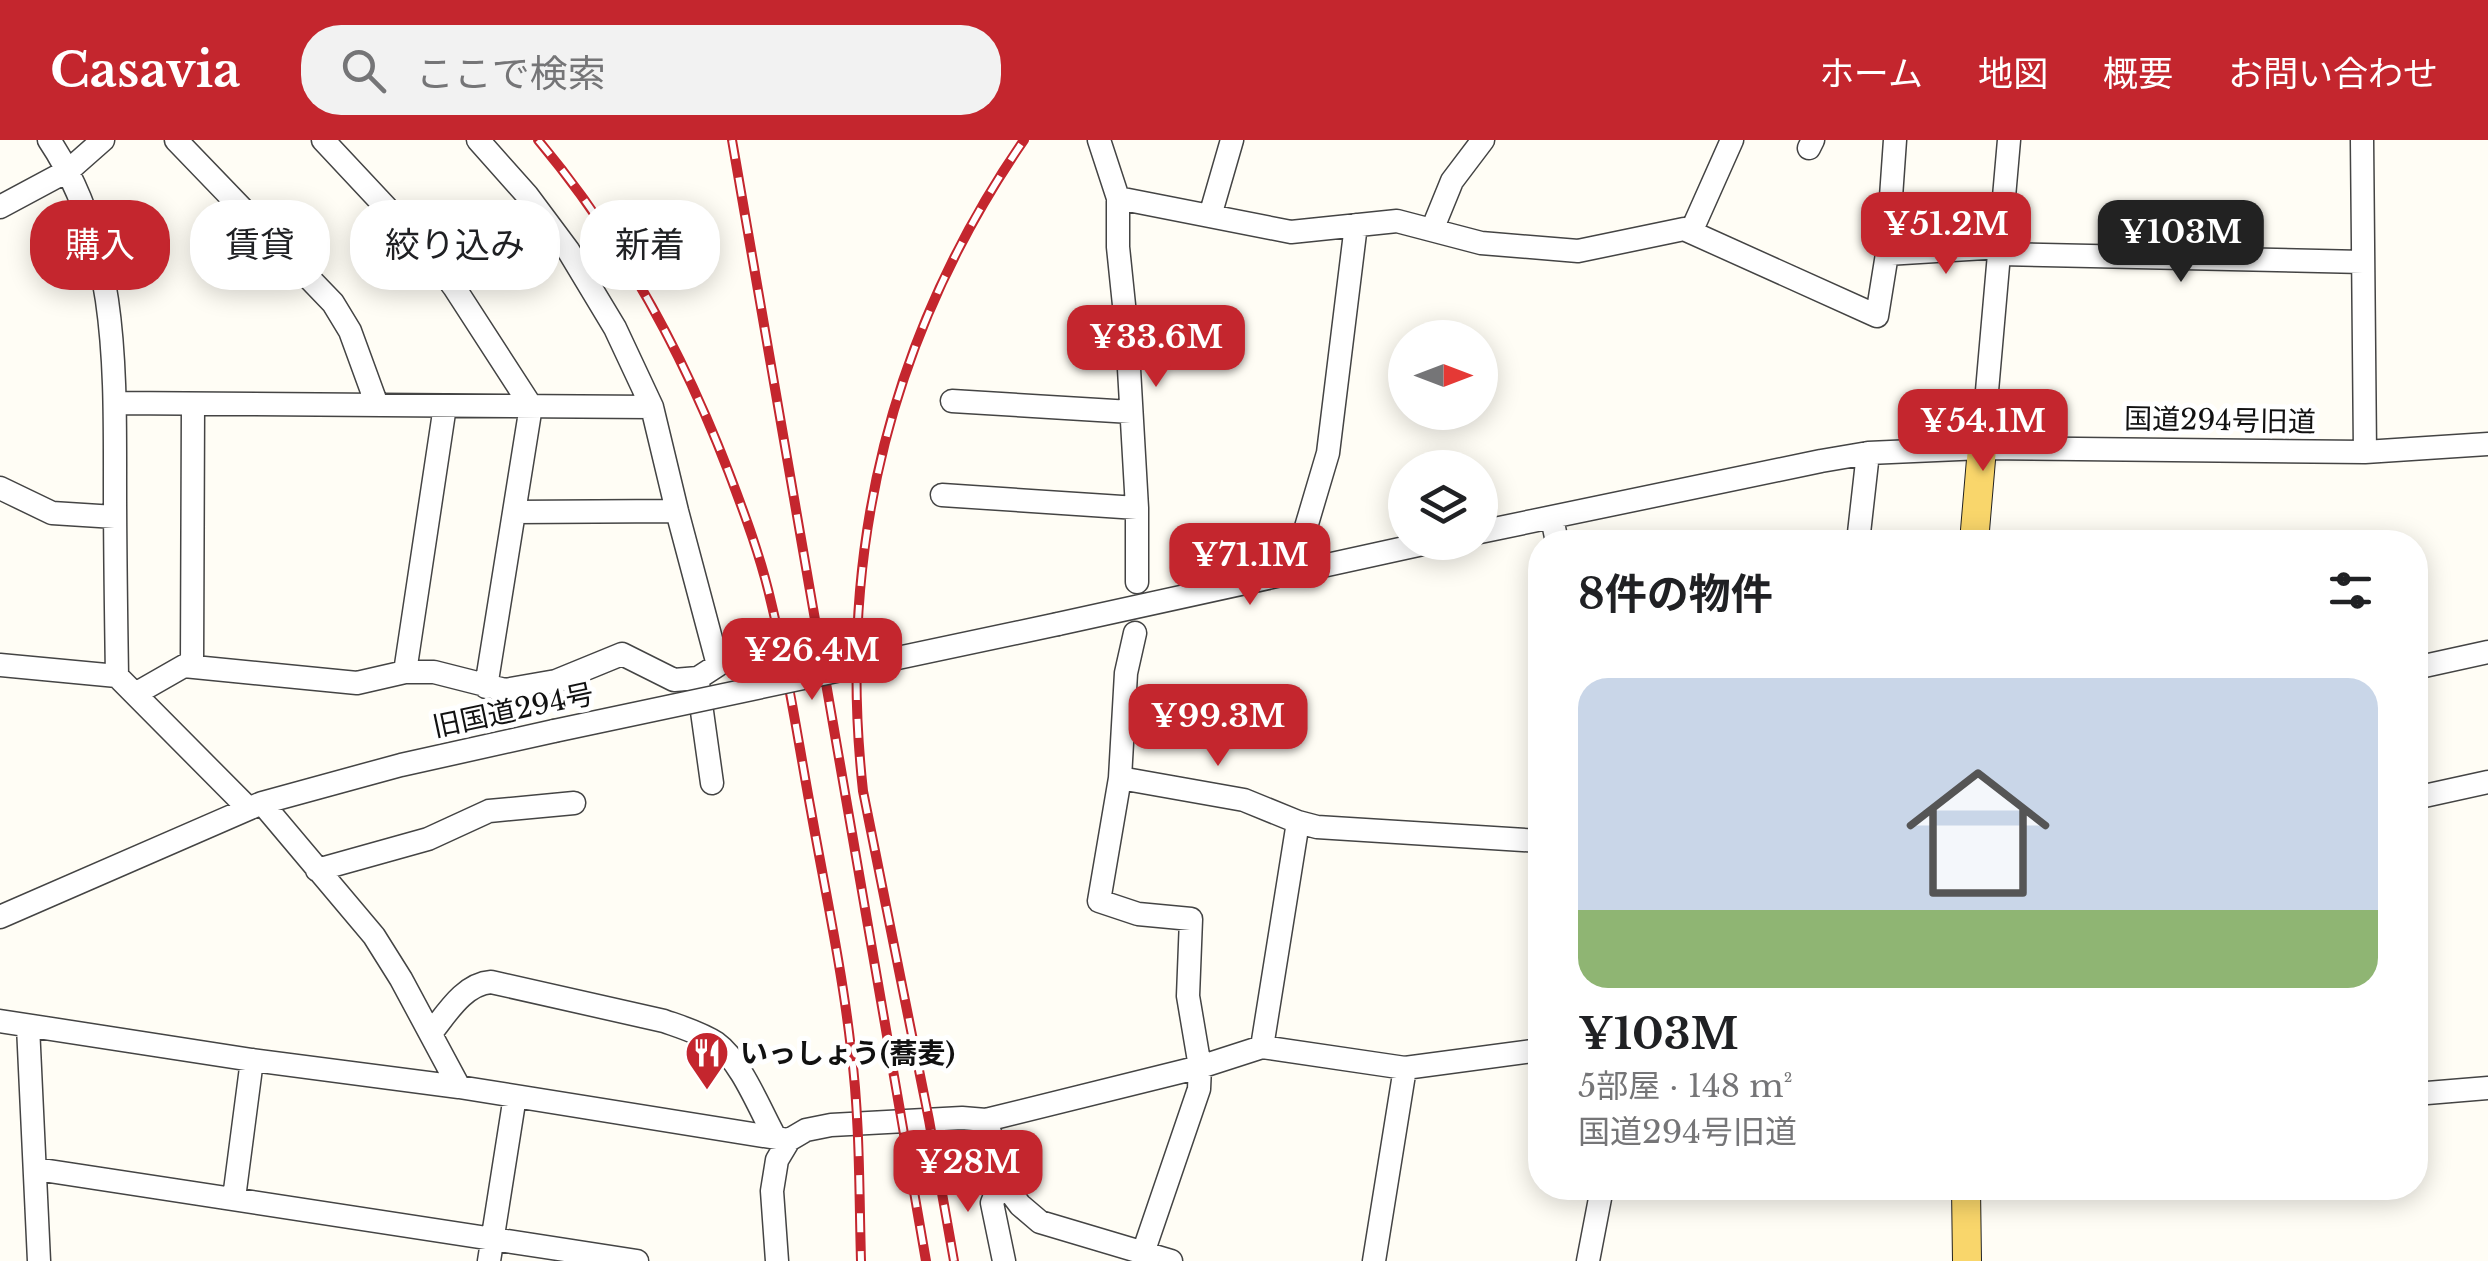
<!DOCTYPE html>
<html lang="ja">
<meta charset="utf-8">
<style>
body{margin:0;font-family:"Libre Baskerville","Noto Sans JP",serif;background:#f2f2f2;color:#202124;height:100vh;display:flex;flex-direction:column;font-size:38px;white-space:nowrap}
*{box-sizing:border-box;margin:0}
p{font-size:32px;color:#757577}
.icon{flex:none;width:55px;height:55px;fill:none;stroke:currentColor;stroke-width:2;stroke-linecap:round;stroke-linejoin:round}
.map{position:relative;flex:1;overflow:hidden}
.side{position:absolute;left:1528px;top:390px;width:900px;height:670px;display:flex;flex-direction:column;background:#fff;border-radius:40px;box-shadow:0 5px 25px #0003}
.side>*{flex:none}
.top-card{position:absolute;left:30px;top:60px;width:950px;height:90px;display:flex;gap:20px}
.needle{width:65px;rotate:90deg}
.controls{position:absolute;left:1388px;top:180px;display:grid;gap:20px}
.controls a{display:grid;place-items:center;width:110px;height:110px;border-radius:50%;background:#fff;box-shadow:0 5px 25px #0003;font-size:50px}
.price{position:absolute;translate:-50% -85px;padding:0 22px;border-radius:20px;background:#c4262e;color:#fff;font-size:32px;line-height:65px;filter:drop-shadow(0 2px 5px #0008)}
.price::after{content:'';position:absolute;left:50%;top:60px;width:30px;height:22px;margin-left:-15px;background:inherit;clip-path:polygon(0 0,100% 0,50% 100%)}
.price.selected{background:#222;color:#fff}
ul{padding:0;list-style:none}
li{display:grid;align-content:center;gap:20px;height:530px;padding:0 50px}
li+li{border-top:2px solid #e0e0e0}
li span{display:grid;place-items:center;height:310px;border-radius:30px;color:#555}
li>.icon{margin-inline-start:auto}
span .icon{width:180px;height:180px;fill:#fffc;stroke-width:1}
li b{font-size:42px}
h2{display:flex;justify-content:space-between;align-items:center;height:120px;padding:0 50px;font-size:42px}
.tag{padding:0 35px;border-radius:40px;background:#fff;box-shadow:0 5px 25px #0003;font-size:35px;line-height:90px}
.tag.selected{background:#c4262e;color:#fff}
header{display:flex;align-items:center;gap:60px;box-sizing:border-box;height:140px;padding:0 50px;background:#c4262e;color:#fff}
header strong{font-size:48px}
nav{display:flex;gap:55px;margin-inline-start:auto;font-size:35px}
.search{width:700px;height:90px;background:#f2f2f2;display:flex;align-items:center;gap:25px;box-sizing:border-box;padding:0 35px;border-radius:40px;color:#757577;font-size:38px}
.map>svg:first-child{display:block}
</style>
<header>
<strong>Casavia</strong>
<div class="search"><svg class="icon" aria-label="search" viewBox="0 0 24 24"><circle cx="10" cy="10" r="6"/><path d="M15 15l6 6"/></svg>ここで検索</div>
<nav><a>ホーム</a><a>地図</a><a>概要</a><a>お問い合わせ</a></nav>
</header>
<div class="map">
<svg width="2488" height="1121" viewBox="0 0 2488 1121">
<rect width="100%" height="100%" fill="#fffdf5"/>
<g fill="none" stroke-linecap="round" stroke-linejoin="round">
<defs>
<path id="minor" d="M49,0c69,103 66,226 66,346 0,63 1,127 2,190
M176,0l157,163 17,28 27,74
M323,0l103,110 28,37 77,119 -45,281
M1099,0l19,58v49l9,87 10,174v74
M2362,0l3,312
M1809,8l4,-8
M1118,58l173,34 106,-11 84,22 97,8 106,-22 193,87 10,-62 8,-114
M0,67l69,-37 34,-30
M1210,76l22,-76
M1432,90l20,-49 31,-41
M1691,92l41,-92
M1887,114l114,-7
M2000,114l363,8
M952,261l179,11
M115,263l537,4
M1982,308l27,-308
M0,348l52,25 63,4
M942,355l195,13
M514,372l163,-1
M1552,378l5,24
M1480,392l341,-71 47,-8 114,-5 383,4 123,-8
M1858,402l10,-89
M1293,431l35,-118 28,-228
M1058,484l374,-82
M1135,493l-9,40 -6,105 -21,123 39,13 53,5 -3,77 12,71 -1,22 -56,164
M0,525l117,11 131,132
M192,526l1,-262
M2415,528l73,-16
M405,532l40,-266
M698,543l14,100
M135,554l49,-28 173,17 48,-11h29l71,18 51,-9 66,-27 52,26 24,-2 20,-13 -41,-154 -25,-104 -37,-79 -47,-78 -41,-55 -49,-55
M1120,638l124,22 54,22 19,5 223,14
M2415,658l73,-16
M262,663l112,133 27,43 58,108
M317,730l111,-31 61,-28 85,-8
M0,777l262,-114 139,-38 153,-34
M0,881l252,39 207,27 330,53 17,-10 25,-5 131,-7 24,2 214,-53 62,-20 143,21 135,-18
M28,886l11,235
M431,893c16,-20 33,-49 60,-51l173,39c17,6 37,12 52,22 25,18 44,67 59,94
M1262,907l36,-225
M2415,954l73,-6
M986,980l22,69 12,16 20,17 131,39
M36,1029l601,92
M1003,1036l-11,27 12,58
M234,1058l18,-138
M489,1121l26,-165
M777,1121l-5,-70 5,-31 12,-20
M1374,1121l31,-193
M1588,1121l14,-73"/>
<path id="major" d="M1974,402l8,-94
M1966,1048l1,73"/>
</defs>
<!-- minor casing -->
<use href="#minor" stroke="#444" stroke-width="25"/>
<!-- major casing -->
<use href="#major" stroke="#222" stroke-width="30"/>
<!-- minor -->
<use href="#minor" stroke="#fff" stroke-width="22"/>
<!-- major -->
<use href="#major" stroke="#f9d66b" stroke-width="28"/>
<defs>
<path id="rail" d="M538,0c83,99 145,213 191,333 16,42 32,85 42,129 17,69 27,139 40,209 14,79 31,158 40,238 9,70 8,142 10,212
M732,0l194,1121
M954,1121l-25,-141 -66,-329c-26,-236 26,-455 161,-651"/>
</defs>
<!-- rail casing -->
<use href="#rail" stroke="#c4262e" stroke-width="10"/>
<!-- rail -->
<use href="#rail" stroke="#fff" stroke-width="6" stroke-dasharray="19" stroke-linecap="butt"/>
<defs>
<path id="minor-bridge" d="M554,591l504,-107"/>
</defs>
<!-- minor-bridge casing -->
<use href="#minor-bridge" stroke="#444" stroke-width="25" stroke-linecap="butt"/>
<!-- minor-bridge -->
<use href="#minor-bridge" stroke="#fff" stroke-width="22"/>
</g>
<!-- icons -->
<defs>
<symbol id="restaurant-pin" viewBox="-11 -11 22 30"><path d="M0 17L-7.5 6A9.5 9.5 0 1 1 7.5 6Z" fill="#c4262e" stroke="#fff"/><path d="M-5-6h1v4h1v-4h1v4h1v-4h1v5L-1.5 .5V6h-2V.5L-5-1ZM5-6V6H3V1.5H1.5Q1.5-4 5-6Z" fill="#fff"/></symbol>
</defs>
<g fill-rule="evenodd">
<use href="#restaurant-pin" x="682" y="888" width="50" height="68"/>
</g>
<g text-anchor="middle" stroke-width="10" stroke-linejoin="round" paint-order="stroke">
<!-- street labels -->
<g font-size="28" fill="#111" stroke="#fff">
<text transform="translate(2220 280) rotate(1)" y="10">国道294号旧道</text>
<text transform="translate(513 570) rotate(-12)" y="10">旧国道294号</text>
</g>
<!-- poi labels -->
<g font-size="28" font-weight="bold" fill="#111" stroke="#fff" text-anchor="start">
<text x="740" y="923">いっしょう(蕎麦)</text>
</g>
</g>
</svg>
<div class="controls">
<a><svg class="needle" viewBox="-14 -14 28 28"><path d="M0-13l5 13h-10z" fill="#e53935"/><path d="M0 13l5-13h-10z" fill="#757577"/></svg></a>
<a><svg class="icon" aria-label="layers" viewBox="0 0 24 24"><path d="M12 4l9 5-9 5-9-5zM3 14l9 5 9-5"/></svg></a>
</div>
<b class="price" style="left:1946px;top:137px">¥51.2M</b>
<b class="price selected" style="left:2181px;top:145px">¥103M</b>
<b class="price" style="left:1156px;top:250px">¥33.6M</b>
<b class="price" style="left:1983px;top:334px">¥54.1M</b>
<b class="price" style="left:1250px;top:468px">¥71.1M</b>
<b class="price" style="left:812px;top:563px">¥26.4M</b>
<b class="price" style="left:1218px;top:629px">¥99.3M</b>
<b class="price" style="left:968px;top:1075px">¥28M</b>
<div class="top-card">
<a class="tag selected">購入</a>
<a class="tag">賃貸</a>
<a class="tag">絞り込み</a>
<a class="tag">新着</a>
</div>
<section class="side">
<h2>8件の物件<svg class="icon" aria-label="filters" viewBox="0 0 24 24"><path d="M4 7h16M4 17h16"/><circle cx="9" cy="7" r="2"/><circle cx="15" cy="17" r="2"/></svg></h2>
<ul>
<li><span style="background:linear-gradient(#c9d6e8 75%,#8fb573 0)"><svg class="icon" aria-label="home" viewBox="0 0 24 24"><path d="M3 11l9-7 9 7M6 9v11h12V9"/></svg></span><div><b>¥103M</b><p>5部屋 · 148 m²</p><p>国道294号旧道</p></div></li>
</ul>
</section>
</div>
